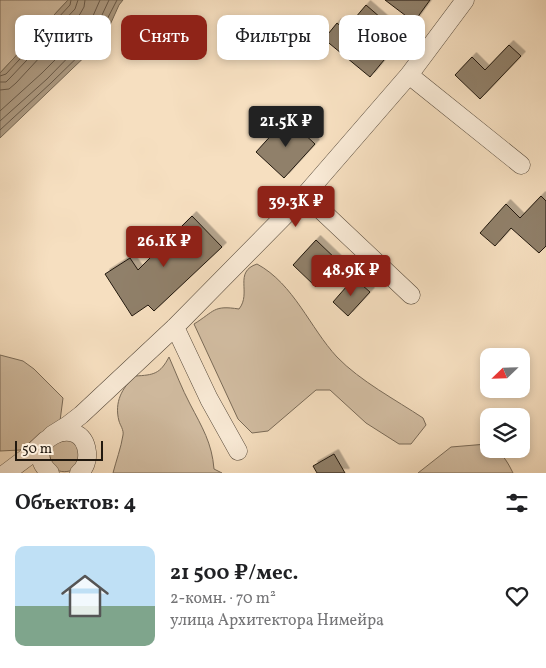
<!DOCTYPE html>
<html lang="ru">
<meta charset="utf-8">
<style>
body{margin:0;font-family:Vollkorn,serif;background:#f6f6f6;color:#202124;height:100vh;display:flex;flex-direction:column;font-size:19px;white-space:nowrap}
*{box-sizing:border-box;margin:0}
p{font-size:16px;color:#757577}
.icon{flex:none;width:28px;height:28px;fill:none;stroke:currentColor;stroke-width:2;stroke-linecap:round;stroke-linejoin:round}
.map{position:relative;height:473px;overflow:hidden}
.panel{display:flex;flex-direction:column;background:#fff;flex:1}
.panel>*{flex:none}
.hud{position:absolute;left:15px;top:15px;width:516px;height:45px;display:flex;gap:10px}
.needle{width:32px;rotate:247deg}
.buttons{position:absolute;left:480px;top:348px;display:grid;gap:10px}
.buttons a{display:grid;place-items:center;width:50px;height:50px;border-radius:10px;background:#fff;box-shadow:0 2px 8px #0003;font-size:25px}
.scale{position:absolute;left:15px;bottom:12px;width:88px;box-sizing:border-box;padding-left:5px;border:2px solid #22190f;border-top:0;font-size:14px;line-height:18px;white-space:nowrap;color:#22190f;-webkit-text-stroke:4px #f9ead6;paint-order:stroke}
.price{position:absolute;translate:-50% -42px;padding:0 11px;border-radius:5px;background:#8f2418;color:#fff;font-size:16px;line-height:32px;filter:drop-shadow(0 1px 2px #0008)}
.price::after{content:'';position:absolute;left:50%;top:30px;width:15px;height:11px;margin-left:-8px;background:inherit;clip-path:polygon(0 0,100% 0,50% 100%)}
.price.on{background:#222;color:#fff}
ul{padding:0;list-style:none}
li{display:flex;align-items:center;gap:15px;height:125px;padding:0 15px}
li span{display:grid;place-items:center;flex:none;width:140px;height:100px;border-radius:10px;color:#555}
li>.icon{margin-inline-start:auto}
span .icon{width:60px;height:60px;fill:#fffc;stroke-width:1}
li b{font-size:21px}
h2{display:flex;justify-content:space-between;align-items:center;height:60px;padding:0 15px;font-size:21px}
.pill{padding:0 18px;border-radius:10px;background:#fff;box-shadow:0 2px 8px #0003;font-size:18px;line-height:45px}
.pill.on{background:#8f2418;color:#fff}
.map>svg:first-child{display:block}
</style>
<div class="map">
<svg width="546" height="473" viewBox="0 0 546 473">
<defs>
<filter id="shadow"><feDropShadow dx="4.5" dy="-4.5" stdDeviation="0" flood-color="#0004"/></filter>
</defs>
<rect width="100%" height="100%" fill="#f6dfc0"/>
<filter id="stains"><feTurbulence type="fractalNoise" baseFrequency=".004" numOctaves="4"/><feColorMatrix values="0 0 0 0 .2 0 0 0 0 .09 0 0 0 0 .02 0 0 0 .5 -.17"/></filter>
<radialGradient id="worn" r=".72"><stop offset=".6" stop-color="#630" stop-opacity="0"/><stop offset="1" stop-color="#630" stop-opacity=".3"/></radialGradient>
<!-- green -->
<path fill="#d2bda2" stroke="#7a6b58" d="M0,0h68l-68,73z
M257,264c37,20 53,64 80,93 23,24 59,43 86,61l3,7 -15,19h-12l-33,-21 -36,-33h-14l-48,41 -16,2 -14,-14 -44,-95c21,-13 19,-19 45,-15 13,-16 -6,-37 18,-45z
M0,355l23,6 11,8 29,29 -3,23 -40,29 -20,1z
M169,357c7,16 13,32 21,47 12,23 22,39 24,65l8,4h-109c3,-12 8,-25 10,-38 1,-5 -3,-10 -4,-14 -5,-19 3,-33 16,-45 19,-1 25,-2 34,-19z
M72,438l10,19 -9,13c-9,3 -14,2 -21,-3l-4,-21z
M487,444l2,5c12,0 19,14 24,24h-95l33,-26z"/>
<!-- water -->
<path fill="#ae9c84" stroke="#766855" d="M68,0h55l-4,5 -14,31 -10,11 -95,91v-65z"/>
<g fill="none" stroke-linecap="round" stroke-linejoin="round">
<!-- shore -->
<path stroke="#685a4a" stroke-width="1" d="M0,76l6,-2 64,-69 1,-5
M0,82h6l4,-4 65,-69 3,-9
M0,90l9,-1 7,-6 64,-69 4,-7 1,-7
M0,111l42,-38 39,-39 8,-9 11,-25
M0,121l47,-42 39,-40 9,-9 14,-30
M0,130l51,-47 40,-39 9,-11 17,-33"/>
</g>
<!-- building -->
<path fill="#90806b" stroke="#22190f" filter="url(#shadow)" d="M385,0h45l-16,22z
M366,5l37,32 -33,40 -46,-38 13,-16 8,7z
M509,45l12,11 -41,43 -25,-24 17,-18 13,13z
M287,118l28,26 -31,34 -28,-26z
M541,196l5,5v45l-7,7 -28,-25 -16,18 -15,-13 26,-29 14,14z
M192,216l30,31 -68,64 -6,-6 -16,11 -27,-42 25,-16 8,12z
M316,240l23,22 -23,25 -23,-22z
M354,278l16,14 -22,24 -15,-14z
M334,454l11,19h-28l-4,-7z"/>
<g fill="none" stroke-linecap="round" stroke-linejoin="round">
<defs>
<path id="minor" d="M409,75l112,90
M305,195l106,100
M175,327l34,72 29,52
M52,435l16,-10 13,-10 94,-88 130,-132 104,-120 56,-75
M6,473l24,-18 16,-15
M50,473c-34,-31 32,-63 37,-21 1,8 -2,16 -8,21"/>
</defs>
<!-- minor casing -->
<use href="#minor" stroke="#574a3b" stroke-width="19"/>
<!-- minor -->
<use href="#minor" stroke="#f9ead6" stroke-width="18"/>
</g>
<rect width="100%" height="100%" filter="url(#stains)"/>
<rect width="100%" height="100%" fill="url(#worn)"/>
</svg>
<div class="buttons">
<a><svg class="needle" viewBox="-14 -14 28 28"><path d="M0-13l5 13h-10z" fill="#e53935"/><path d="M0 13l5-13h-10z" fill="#757577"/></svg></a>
<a><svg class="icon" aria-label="layers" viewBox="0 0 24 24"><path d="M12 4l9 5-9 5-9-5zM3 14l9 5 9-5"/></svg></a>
</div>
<div class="scale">50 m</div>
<b class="price on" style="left:286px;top:148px">21.5K ₽</b>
<b class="price" style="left:296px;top:228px">39.3K ₽</b>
<b class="price" style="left:164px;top:268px">26.1K ₽</b>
<b class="price" style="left:351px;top:297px">48.9K ₽</b>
<div class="hud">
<a class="pill">Купить</a>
<a class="pill on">Снять</a>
<a class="pill">Фильтры</a>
<a class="pill">Новое</a>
</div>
</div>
<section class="panel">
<h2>Объектов: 4<svg class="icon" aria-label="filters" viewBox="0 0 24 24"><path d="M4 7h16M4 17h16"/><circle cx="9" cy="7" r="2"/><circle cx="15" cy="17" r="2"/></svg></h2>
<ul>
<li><span style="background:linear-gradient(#bfe0f5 60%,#7fa58c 0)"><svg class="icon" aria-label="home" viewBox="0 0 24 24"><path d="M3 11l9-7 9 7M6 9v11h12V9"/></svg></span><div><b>21 500 ₽/мес.</b><p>2-комн. · 70 m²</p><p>улица Архитектора Нимейра</p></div><svg class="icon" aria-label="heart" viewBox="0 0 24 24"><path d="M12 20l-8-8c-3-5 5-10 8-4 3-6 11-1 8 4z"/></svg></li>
</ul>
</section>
